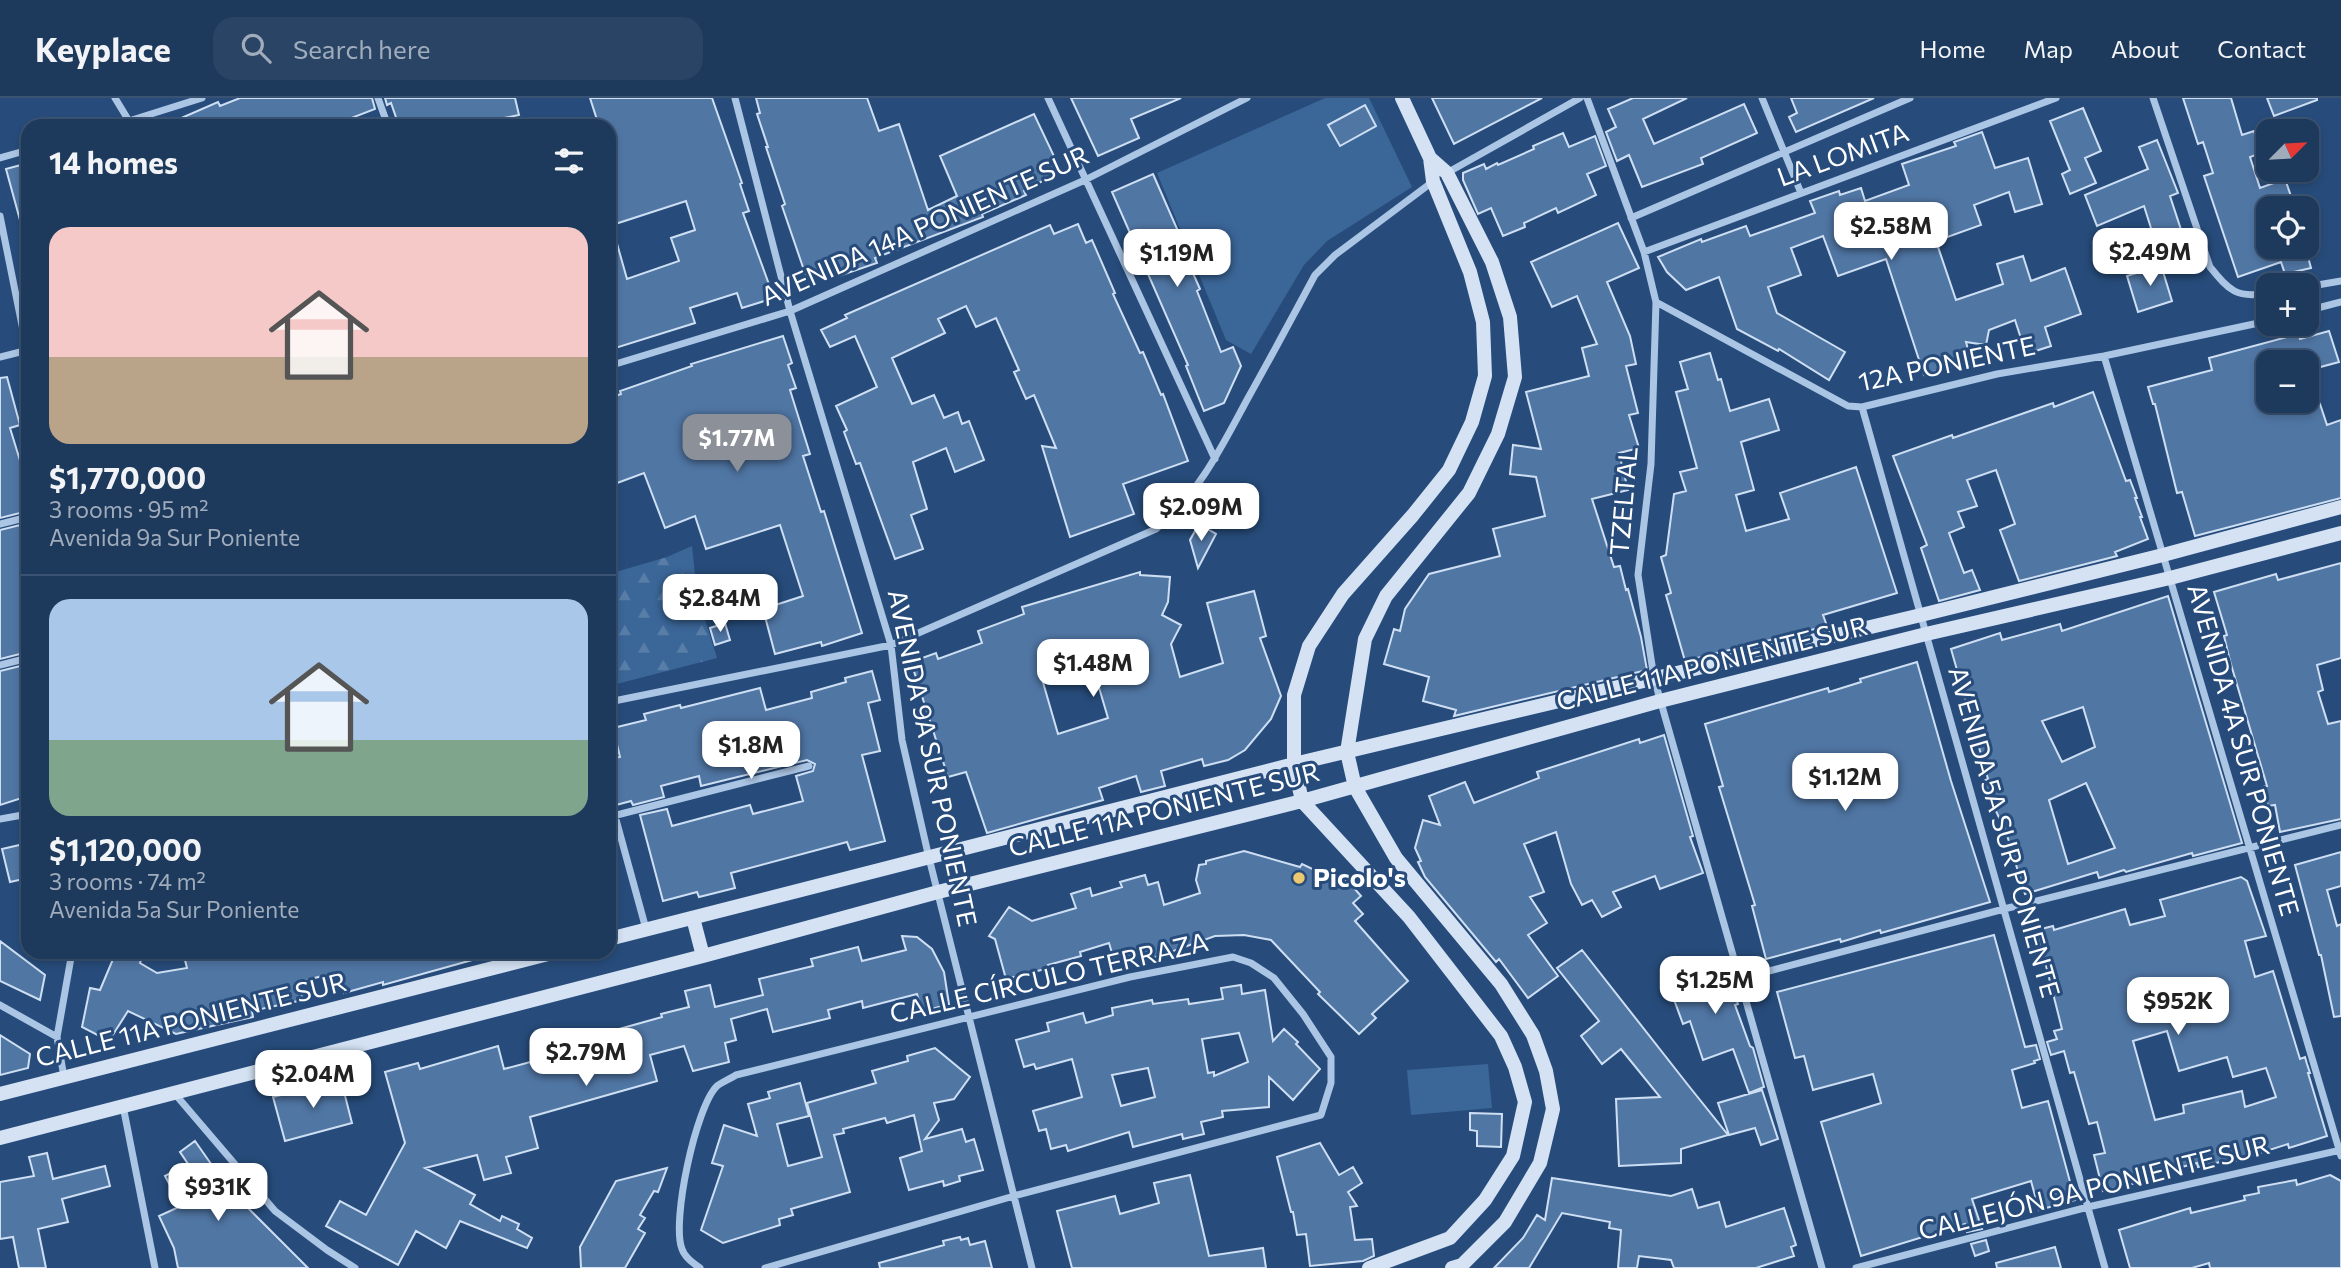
<!DOCTYPE html>
<meta charset="utf-8">
<style>
body{margin:0;font-family:Commissioner,sans-serif;background:#2a4465;color:#f1f3f6;height:100vh;display:flex;flex-direction:column;font-size:26px;white-space:nowrap}
*{box-sizing:border-box;margin:0}
p{font-size:23px;color:#a0acbb}
.icon{flex:none;width:38px;height:38px;fill:none;stroke:currentColor;stroke-width:2;stroke-linecap:round;stroke-linejoin:round}
.map{position:relative;flex:1;overflow:hidden}
.details{position:absolute;left:21px;top:21px;width:595px;height:840px;display:flex;flex-direction:column;background:#1d395c;border-radius:21px;box-shadow:0 4px 10px #0003,0 0 0 2px #3b5372}
.details>*{flex:none}
.needle{width:46px;rotate:66deg}
.fabs{position:absolute;left:2256px;top:21px;display:grid;gap:14px}
.fabs a{display:grid;place-items:center;width:63px;height:63px;border-radius:14px;background:#1d395c;box-shadow:0 4px 10px #0003,0 0 0 2px #3b5372;font-size:35px}
.price{position:absolute;translate:-50% -60px;padding:0 16px;border-radius:14px;background:#fff;color:#222;font-size:23px;line-height:46px;filter:drop-shadow(0 2px 4px #0008)}
.price::after{content:'';position:absolute;left:50%;top:42px;width:21px;height:16px;margin-left:-10px;background:inherit;clip-path:polygon(0 0,100% 0,50% 100%)}
.price.active{background:#8c9099;color:#fff}
ul{padding:0;list-style:none}
li{display:grid;align-content:center;gap:14px;height:371px;padding:0 28px}
li+li{border-top:2px solid #3b5372}
li span{display:grid;place-items:center;height:217px;border-radius:21px;color:#555}
li>.icon{margin-inline-start:auto}
span .icon{width:126px;height:126px;fill:#fffc;stroke-width:1}
li b{font-size:30px}
h2{display:flex;justify-content:space-between;align-items:center;height:84px;padding:0 28px;font-size:30px}
header{display:flex;align-items:center;gap:42px;box-sizing:border-box;height:98px;padding:0 35px;background:#1d395c;border-bottom:2px solid #3b5372}
header strong{font-size:33px}
nav{display:flex;gap:38px;margin-inline-start:auto;font-size:24px}
.search{width:490px;height:63px;background:#2a4465;display:flex;align-items:center;gap:18px;box-sizing:border-box;padding:0 24px;border-radius:21px;color:#a0acbb;font-size:26px}
.map>svg:first-child{display:block}
</style>
<header>
<strong>Keyplace</strong>
<div class="search"><svg class="icon" aria-label="search" viewBox="0 0 24 24"><circle cx="10" cy="10" r="6"/><path d="M15 15l6 6"/></svg>Search here</div>
<nav><a>Home</a><a>Map</a><a>About</a><a>Contact</a></nav>
</header>
<div class="map">
<svg width="2341" height="1170" viewBox="0 0 2341 1170">
<defs>
<pattern id="forest-firs" width="22" height="20" patternUnits="userSpaceOnUse" patternTransform="scale(1.75)"><rect width="22" height="20" fill="#3b6698"/><path d="M5 1l3.5 6h-7zM16 11l3.5 6h-7z" fill="#587da7"/></pattern>
</defs>
<rect width="100%" height="100%" fill="#274c7b"/>
<!-- grass -->
<path fill="#3b6698" d="M1325,0h44l43,89 -85,54 -23,24 -53,89 -25,-14 -69,-167z
M1488,966l4,44 -81,7 -4,-45z"/>
<!-- forest -->
<path fill="url(#forest-firs)" d="M692,448l5,48 20,64 -108,28v-112l58,-17z"/>
<!-- building -->
<path fill="#5076a4" stroke="#cedff3" stroke-width="2" fill-rule="evenodd" d="M240,0h132l3,11 -34,13 2,4h-180l55,-24 2,4z
M385,0h130l4,17 -44,9v2h-76l-8,-23 -4,2z
M590,0h122l30,85 -2,1 9,27 -6,2 31,85 -32,10 -5,-15 -47,15 5,15 -86,27v-116l5,-1 13,46 52,-18 -8,-23 24,-8 -9,-29 -77,25v-100h-10z
M756,0h111l12,33 20,-7 29,86 29,-14 -17,-40 94,-42 27,57 -37,20 2,4 -44,19 1,3 -108,41 2,5 -38,13 -2,-7 -30,10 -25,-73 3,-2 -19,-57h2l-11,-33 3,-1z
M1071,0h110l-50,21 8,19 -41,18z
M1432,0h110l-88,46z
M1633,0h54l-44,21 11,25 90,-40 13,29 -56,25 2,6 -61,23 -13,-32 -12,6 -11,-29 10,-5 -8,-18z
M1791,0h83l-78,34 -7,-15 8,-4z
M2183,0h48l11,37 12,-4 7,22 -11,4 10,31 25,-9 7,20 -35,11 3,7 -5,1 11,29h51v2l-10,4 4,15 -26,6 -4,-12 -43,15 -34,-101 9,-3 -10,-31 -5,2z
M2267,0h50v2l-43,16z
M1365,7l11,21 -36,20 -12,-21z
M2083,10l18,43 -16,7 11,25 -26,11 -8,-20 8,-4 -20,-49z
M1982,34l13,36 33,-10 14,46 -27,8 -6,-20 -35,13 7,20 -45,16 20,59 47,-16 -6,-20 26,-8 8,25 34,-13 16,46 -36,13 6,19 -25,8 -11,-34 -26,10 -3,15 -20,-3 5,18 -47,15 -38,-116 -48,17 -15,-40 -32,12 10,27 -33,12 9,26 68,39 -16,28 -50,-31 -1,2 -41,-22 -18,-52 -33,13 -19,-18 -9,-15 43,-18 1,3 44,-16 4,10 65,-23 -5,-12 29,-10 1,4 21,-7 4,13 44,-16 -7,-21 54,-18 -2,-4z
M1563,35l6,14 26,-11 11,30 -19,8 9,21 -38,18 -2,-5 -32,15 1,4 -22,9 -12,-28 -13,6 -15,-34v-7l21,-9 2,5 11,-6 1,2 36,-16 -1,-3z
M2157,42l21,53 -8,3 20,61 -27,9 -19,-60 -47,20 -12,-31 63,-26 -9,-22z
M28,65v68h-5l-17,-62z
M1153,76l42,96 -3,1 8,18 -3,2 24,61 12,-5 8,19 -17,37 -20,8 -18,-45 2,-1 -76,-173z
M1618,125l21,45 -32,14 23,54 6,28 -10,2 12,47 -9,2 10,33 -20,5 9,37 -36,9 22,68 6,-1 6,24 2,-1 13,48 6,33 -193,46 2,-6 -33,-9 6,-24 -45,-13 10,-35 6,2 5,-22 24,-35 71,-18 -7,-27 52,-13 -9,-39 -26,-3 3,-29 28,4 -15,-57 63,-16 -7,-28 15,-4 -20,-48 -25,11 -21,-45z
M1078,126l8,19 6,-3 23,53 -2,1 27,59 3,-1 18,43 2,-1 25,67 -65,23 11,30 -64,23 -28,-91 14,2 -22,-53 -8,4 -12,-27 5,-2 -23,-52 -20,9 -10,-21 -28,13 7,14 -53,25 20,46 22,-9 10,23 14,-6 4,12 7,-3 15,39 -29,12 -9,-24 -33,14 14,47 -16,6 12,34 -28,10 -35,-96 -4,1 -12,-32 3,-2 -11,-24 41,-19 -22,-51 -25,11 -9,-17 26,-12 -2,-3 205,-90 4,9z
M2161,167l11,36 -34,11 -11,-36z
M2329,233l10,31 -33,9v-9h-38v39h51l8,24 14,-5v78l-146,38 -13,-44 -5,1 -22,-89h-2l-5,-17 64,-17 -3,-12 89,-24 2,5z
M783,238l9,27 -4,2 8,23 -6,2 20,64 -7,2 18,56 3,-1 38,122 -40,13 -1,-4 -46,12 -12,-45 40,-13 -23,-71 -74,24 -11,-33 -30,12 -21,-55 -35,13v-88l12,-4 -1,-3 72,-25 -1,-2z
M1710,255l8,27 3,-1 9,32 39,-12 10,31 -38,12 13,48 -18,5 10,36 43,-12 -9,-26 76,-26 41,126 -74,22 4,11 -142,35 -19,-66 5,-2 -10,-36 5,-2 8,-61 12,-3 -6,-19 17,-4 -21,-76 12,-3 -8,-27z
M7,279l13,48 -10,3 12,39 6,-2v46l-28,7v-140z
M2093,294l33,89 4,-1 7,18h-2l7,19h-2l8,22 -33,13 2,4 -98,25 -19,-51 15,-6 -19,-54 -29,10 10,26 -19,6 6,15 -15,6 15,40 8,-3 8,20 -41,11 -18,-53 6,-3 -34,-89 59,-21 1,3 100,-35 1,4z
M28,425v129l-28,7v-129z
M1199,426l17,10 -18,34 -8,-28z
M2341,465v95l-24,7 6,25 -5,2 10,32 13,-3v98l-61,13 -5,-27 -7,1 -5,-19 4,-1 -37,-125 -6,-25 3,-1 -13,-43 62,-18 2,6z
M1140,474v3l30,2 -2,25 -6,13 19,10 -10,19 9,33 43,-14 -16,-60 47,-12 12,45 -6,2 21,58 -10,23 -26,31 -17,10 -24,6 -2,-7 -41,12 4,15 -24,6 -5,-16 -37,12 4,12 -116,33 -21,-61 -18,5 -37,-115 25,-9 2,6 44,-16 -4,-12 46,-17 -2,-7zM1090,559l18,61 -50,16 -18,-62z
M2168,498l74,247 -49,13 -1,-3 -66,19 -2,-2 -25,8 -2,-6 -72,22 -19,-62 -24,-50 6,-3 -37,-130 49,-16 2,7 58,-16 2,7zM2083,609l12,40 -33,15 -20,-41zM2086,685l29,65 -47,16 -19,-64z
M725,525l5,17 -15,5 -5,-17z
M1917,564l34,119 39,121 -109,31 -1,-3 -39,12 -1,-3 -74,20 -14,-53 3,-1 -36,-118 4,-1 -18,-62 123,-36 1,4 32,-10 -1,-3z
M28,566v132l-28,9v-134z
M872,573l8,29 -12,3 12,48 -18,4 23,86 -35,9 -3,-8 -116,31 4,15 -36,9 -2,-5 -34,9 -23,-86 27,-6 5,17 78,-21 3,9 50,-13 -7,-25 17,-5 2,-7 -8,-4 -106,26 -2,-10 -38,10 3,11 -31,8 -2,-4 -22,6v-48l11,-2 -7,-29 33,-8 -2,-6 36,-9 1,3 79,-20 6,22 46,-12 -1,-6 35,-10 -1,-4z
M1664,637l29,101 -3,1 13,36 -43,16 -5,-13 -42,16 8,15 -19,10 -10,-17 -10,5 -11,-21 -15,-52 -32,12 20,48 -14,5 17,26 -19,12 30,41 -30,22 -29,-39 -3,3 -71,-85 -7,-15 3,-1 -6,-13 8,-28 17,5 -11,-29 36,-14 9,21 65,-25 -2,-6 102,-33 1,4z
M28,745v35l-18,4 -8,-33z
M1244,753l56,16 2,-3 40,19 4,-4 15,17 -8,7 10,11 -8,7 53,60 -36,33 4,4 -17,16 -41,-40 2,-2 -49,-52 -27,-5 -29,1 -64,23 -2,-7 -34,11 -6,-20 -29,9 1,4 -33,9 1,3 -43,11 -11,-40 -6,-3 20,-29 23,14 44,-13 -5,-14 19,-6 2,8 30,-9 -2,-5 25,-7 3,10 10,-3 6,23 36,-12 -4,-13 3,-15 7,-1v-3z
M2341,754v34l-14,4 10,36 4,-2v92l-7,1 -13,-62h-2l-24,-90z
M2241,779l6,4 19,55 -21,5 10,36 18,-6 27,88 5,-2 2,7 3,9h-2l19,63 -38,12 -1,-4 -59,19v-3l-31,7 -1,-4 -46,12 1,4 -49,12 -9,-36 11,-2 -8,-31 -8,2 -15,-52 -4,1 -6,-22 -13,4 -4,-13 10,-3 -3,-8 8,-2 -25,-99 16,-4 1,4 71,-21 5,16 35,-9 -5,-16zM2167,933l12,40 48,-14 6,20 33,-9 10,29 -31,10 -3,-16 -59,14 1,8 -29,7 -22,-79z
M1994,837l31,112 11,-2 4,14 -6,2 1,2 -23,7 10,38 26,-7 27,99 -36,10 -8,-29 -59,18 10,30 -15,3 -2,-8 -104,32 -40,-134 60,-19 -8,-29 -60,16 -9,-34 -9,2 -18,-66z
M902,838l15,1 15,12 12,23 5,32 -27,8 -5,-18 -54,14 -1,-7 -34,9 2,8 -57,14 -6,-23 -36,10 5,21 -11,3 4,19 -36,9 -9,-25 -34,9 7,26 -127,36 8,31 -32,9 5,16 -27,7 -7,-25 -52,13 50,27 -5,9 30,17 2,-5 17,8 -2,5 15,9 -5,10 -67,-27 -14,27 -30,-17 -18,34 -72,-39 14,-25 26,14 39,-72 -20,-71 33,-9 2,6 78,-23 6,23 60,-16 -2,-8 100,-28 -1,-3 28,-7 -4,-16 25,-6 5,22 48,-12 -4,-16 54,-13 -2,-7 47,-12 4,14 44,-11z
M0,843l45,34 -5,25 -40,-19z
M1582,852l106,135 40,50 -47,14v14l-62,3 -3,-67 44,-2 -39,-48 -19,15 -21,-28 18,-15 -42,-53z
M116,854h28l-4,11 17,10 30,-5 -4,-16h299l1,5 -100,28v-3l-39,11 -6,-21 -39,10 4,18 -51,11 1,6 -77,17 -48,-23 -19,30 -27,-14 8,-39 10,2z
M1722,860l16,46 -3,1 15,41 3,2 11,39 -15,6 -16,-44 -30,11 -13,-39 -7,3 -17,-46z
M1241,887l1,9 23,-4 8,51 11,-12 14,13 -2,2 24,25 -27,31 -24,-23v30l-47,4 1,6 -22,5 3,12 -21,5 -1,-5 -49,13 -4,-15 -61,19 -2,-6 -15,4 -5,-20 -7,2 -6,-20 49,-14 -10,-38 -36,10 -2,-5 -10,3 -8,-27 33,-9 -2,-8 36,-10 3,10 27,-8 -1,-7 40,-8 1,4 35,-5 1,5 34,-5 -2,-11zM1239,935l9,29 -34,14v-4l-6,1 -6,-34zM1148,970l7,29 -34,9 -9,-31z
M0,937l30,19 -2,14 -28,7z
M935,950l35,29 -16,22 -20,4 5,17 -14,19 37,-10 4,13 8,-3 9,31 -24,6 1,5 -16,5 -1,-5 -34,9 -9,-32 22,-7 -8,-36 -27,8 -2,-5 -42,11 1,4 -10,2 16,57 -59,17 2,6 -14,4 1,6 -57,18 -22,-13 22,-64 -11,-3 12,-38 33,11 -9,-32 22,-6 -2,-6 32,-9 9,33 -32,8 11,42 34,-9 -15,-54 69,-20 -4,-12 36,-10 -1,-5z
M341,982l11,43 -67,18 -12,-44z
M1762,992l16,49 -17,6 -6,-17 -26,7 -11,-32z
M1470,1015l32,1 -1,33 -24,-1v-15l-7,-1z
M195,1043l21,30 2,-2 10,19 80,80h-130l-4,-20 -15,-32 22,-10 -16,-30 23,-12 -8,-12z
M1320,1045l19,32 14,-8 9,16 -14,9 9,14 -7,1 5,33 17,-1 2,17 -11,5 -53,5 -4,-32 -9,1 -4,-23h-2l-14,-55z
M47,1055l6,26 52,-13 5,20 -48,13 6,23 -30,7 8,39h-27l-6,-31 -13,2v-57l34,-6 -5,-19z
M667,1070l-9,24 -4,-1 -14,24 5,3 -7,11 7,4 -20,35h-44l-1,-21 36,-66z
M1190,1077l19,81 54,-8 3,20h-194l-15,-57 58,-15 5,18 39,-11 -5,-20z
M2330,1077l11,6v87h-131l-1,-5 -17,5h-62l-11,-38 71,-22 1,5 54,-13 -1,-4 15,-3 -1,-6 38,-7 1,5z
M1552,1080l119,18 21,-7 6,19 21,-6 7,25 58,-19 12,37 -5,2 3,9 -38,12h-82l-3,-8 -32,-4 -2,12h-19l3,-38 -12,-2 1,-6 -48,-9 -33,55h-35l29,-30 14,-23 8,5z
M960,1139l1,3 7,-2 2,7 15,-4 7,27h-112l-1,-5 65,-18 -1,-4z
M1986,1142l3,11 -14,5 -4,-12z
M2055,1149l6,21h-64l-1,-5z"/>
<g fill="none" stroke-linecap="round" stroke-linejoin="round">
<!-- minor -->
<path stroke="#abc5e4" stroke-width="7" d="M115,0l17,28
M378,0l10,28
M735,0l55,213 101,334 11,95 27,118 103,410
M1048,0l167,361
M1587,0l57,154 12,50 -5,162 -13,111 16,103 168,590
M1762,0l39,95
M2153,0l57,169c19,23 26,32 58,26
M113,28l89,-28
M0,60l28,-8
M1445,76l135,-76
M0,118l28,139
M1631,120l279,-120
M1644,154l412,-154
M2306,189l35,-6
M1656,204l192,104 14,1 135,-33 107,-18 164,-35
M2306,213l35,-9
M2104,258l237,800
M0,259l28,-7
M609,268l181,-55 295,-131 162,-82
M1862,309l243,861
M0,426l28,-7
M0,567l28,-7
M609,604l282,-57 265,-116c43,-35 66,-83 92,-131 23,-41 45,-82 67,-123l20,-20 100,-75
M615,718l31,113
M609,719l200,-51
M0,721l28,-5
M1739,881l265,-70 337,-84
M0,907l57,32
M64,979l-7,-40 15,-85
M175,996l100,117 52,39 28,18
M123,1008l32,162
M700,1170c-6,-4 -16,-12 -18,-19 -11,-27 14,-143 35,-163 5,-4 13,-7 19,-11l394,-98 103,-20 18,6 23,15 29,36 28,43v26l-10,32 -307,81 -249,72
M1856,1170l232,-61 253,-57"/>
<!-- secondary -->
<path stroke="#d4e2f4" stroke-width="14" d="M1430,60l17,15 45,89 18,55 5,60 -17,57 -29,59 -83,103 -21,43 -18,113 8,35 41,71 105,126 32,51 13,36 7,38 -13,54 -35,59 -43,43 -10,3
M693,820l10,38
M609,841l685,-175 627,-149 242,-60 178,-48
M0,996l556,-142
M0,1040l703,-182 235,-64 364,-91 358,-100 266,-67 244,-56 171,-45
M1369,1170l81,-30 35,-38 28,-44 12,-54 -10,-35 -14,-31 -92,-119 -107,-116 -8,-37v-69l15,-49 34,-52 70,-79 36,-45 23,-48 13,-46 -2,-54 -13,-50 -37,-91 -3,-23 -28,-60"/>
</g>
<!-- markers -->
<circle fill="#ecc871" stroke="#274c7b" stroke-width="2.5" cx="1299" cy="780" r="7"/>
<g text-anchor="middle" stroke-width="6" stroke-linejoin="round" paint-order="stroke">
<!-- street labels -->
<g font-size="26" fill="#fff" stroke="#274c7b">
<text transform="translate(1843 57) rotate(-20)" y="9">LA LOMITA</text>
<text transform="translate(925 128) rotate(-24)" y="9">AVENIDA 14A PONIENTE SUR</text>
<text transform="translate(1947 266) rotate(-12)" y="9">12A PONIENTE</text>
<text transform="translate(1624 403) rotate(-85)" y="9">TZELTAL</text>
<text transform="translate(1712 566) rotate(-14)" y="9">CALLE 11A PONIENTE SUR</text>
<text transform="translate(2243 652) rotate(74)" y="9">AVENIDA 4A SUR PONIENTE</text>
<text transform="translate(932 660) rotate(78)" y="9">AVENIDA 9A SUR PONIENTE</text>
<text transform="translate(1164 712) rotate(-14)" y="9">CALLE 11A PONIENTE SUR</text>
<text transform="translate(2004 734) rotate(74)" y="9">AVENIDA 5A SUR PONIENTE</text>
<text transform="translate(1049 880) rotate(-13)" y="9">CALLE CÍRCULO TERRAZA</text>
<text transform="translate(191 922) rotate(-14)" y="9">CALLE 11A PONIENTE SUR</text>
<text transform="translate(2094 1090) rotate(-14)" y="9">CALLEJÓN 9A PONIENTE SUR</text>
</g>
<!-- poi labels -->
<g font-size="26" font-weight="bold" fill="#fff" stroke="#274c7b" text-anchor="start">
<text x="1313" y="789">Picolo's</text>
</g>
</g>
</svg>
<div class="fabs">
<a><svg class="needle" viewBox="-14 -14 28 28"><path d="M0-13l5 13h-10z" fill="#e53935"/><path d="M0 13l5-13h-10z" fill="#a0acbb"/></svg></a>
<a><svg class="icon" aria-label="locate" viewBox="0 0 24 24"><circle cx="12" cy="12" r="6"/><path d="M12 2v4M12 18v4M2 12h4M18 12h4"/></svg></a>
<a>+</a>
<a>−</a>
</div>
<b class="price" style="left:1891px;top:164px">$2.58M</b>
<b class="price" style="left:2150px;top:190px">$2.49M</b>
<b class="price" style="left:1177px;top:191px">$1.19M</b>
<b class="price active" style="left:737px;top:376px">$1.77M</b>
<b class="price" style="left:1201px;top:445px">$2.09M</b>
<b class="price" style="left:720px;top:536px">$2.84M</b>
<b class="price" style="left:1093px;top:601px">$1.48M</b>
<b class="price" style="left:751px;top:683px">$1.8M</b>
<b class="price" style="left:1845px;top:715px">$1.12M</b>
<b class="price" style="left:1715px;top:918px">$1.25M</b>
<b class="price" style="left:2178px;top:939px">$952K</b>
<b class="price" style="left:586px;top:990px">$2.79M</b>
<b class="price" style="left:313px;top:1012px">$2.04M</b>
<b class="price" style="left:218px;top:1125px">$931K</b>
<section class="details">
<h2>14 homes<svg class="icon" aria-label="filters" viewBox="0 0 24 24"><path d="M4 7h16M4 17h16"/><circle cx="9" cy="7" r="2"/><circle cx="15" cy="17" r="2"/></svg></h2>
<ul>
<li><span style="background:linear-gradient(#f6c9c9 60%,#b9a48a 0)"><svg class="icon" aria-label="home" viewBox="0 0 24 24"><path d="M3 11l9-7 9 7M6 9v11h12V9"/></svg></span><div><b>$1,770,000</b><p>3 rooms · 95 m²</p><p>Avenida 9a Sur Poniente</p></div></li>
<li><span style="background:linear-gradient(#a9c7e8 65%,#7fa58c 0)"><svg class="icon" aria-label="home" viewBox="0 0 24 24"><path d="M3 11l9-7 9 7M6 9v11h12V9"/></svg></span><div><b>$1,120,000</b><p>3 rooms · 74 m²</p><p>Avenida 5a Sur Poniente</p></div></li>
</ul>
</section>
</div>
